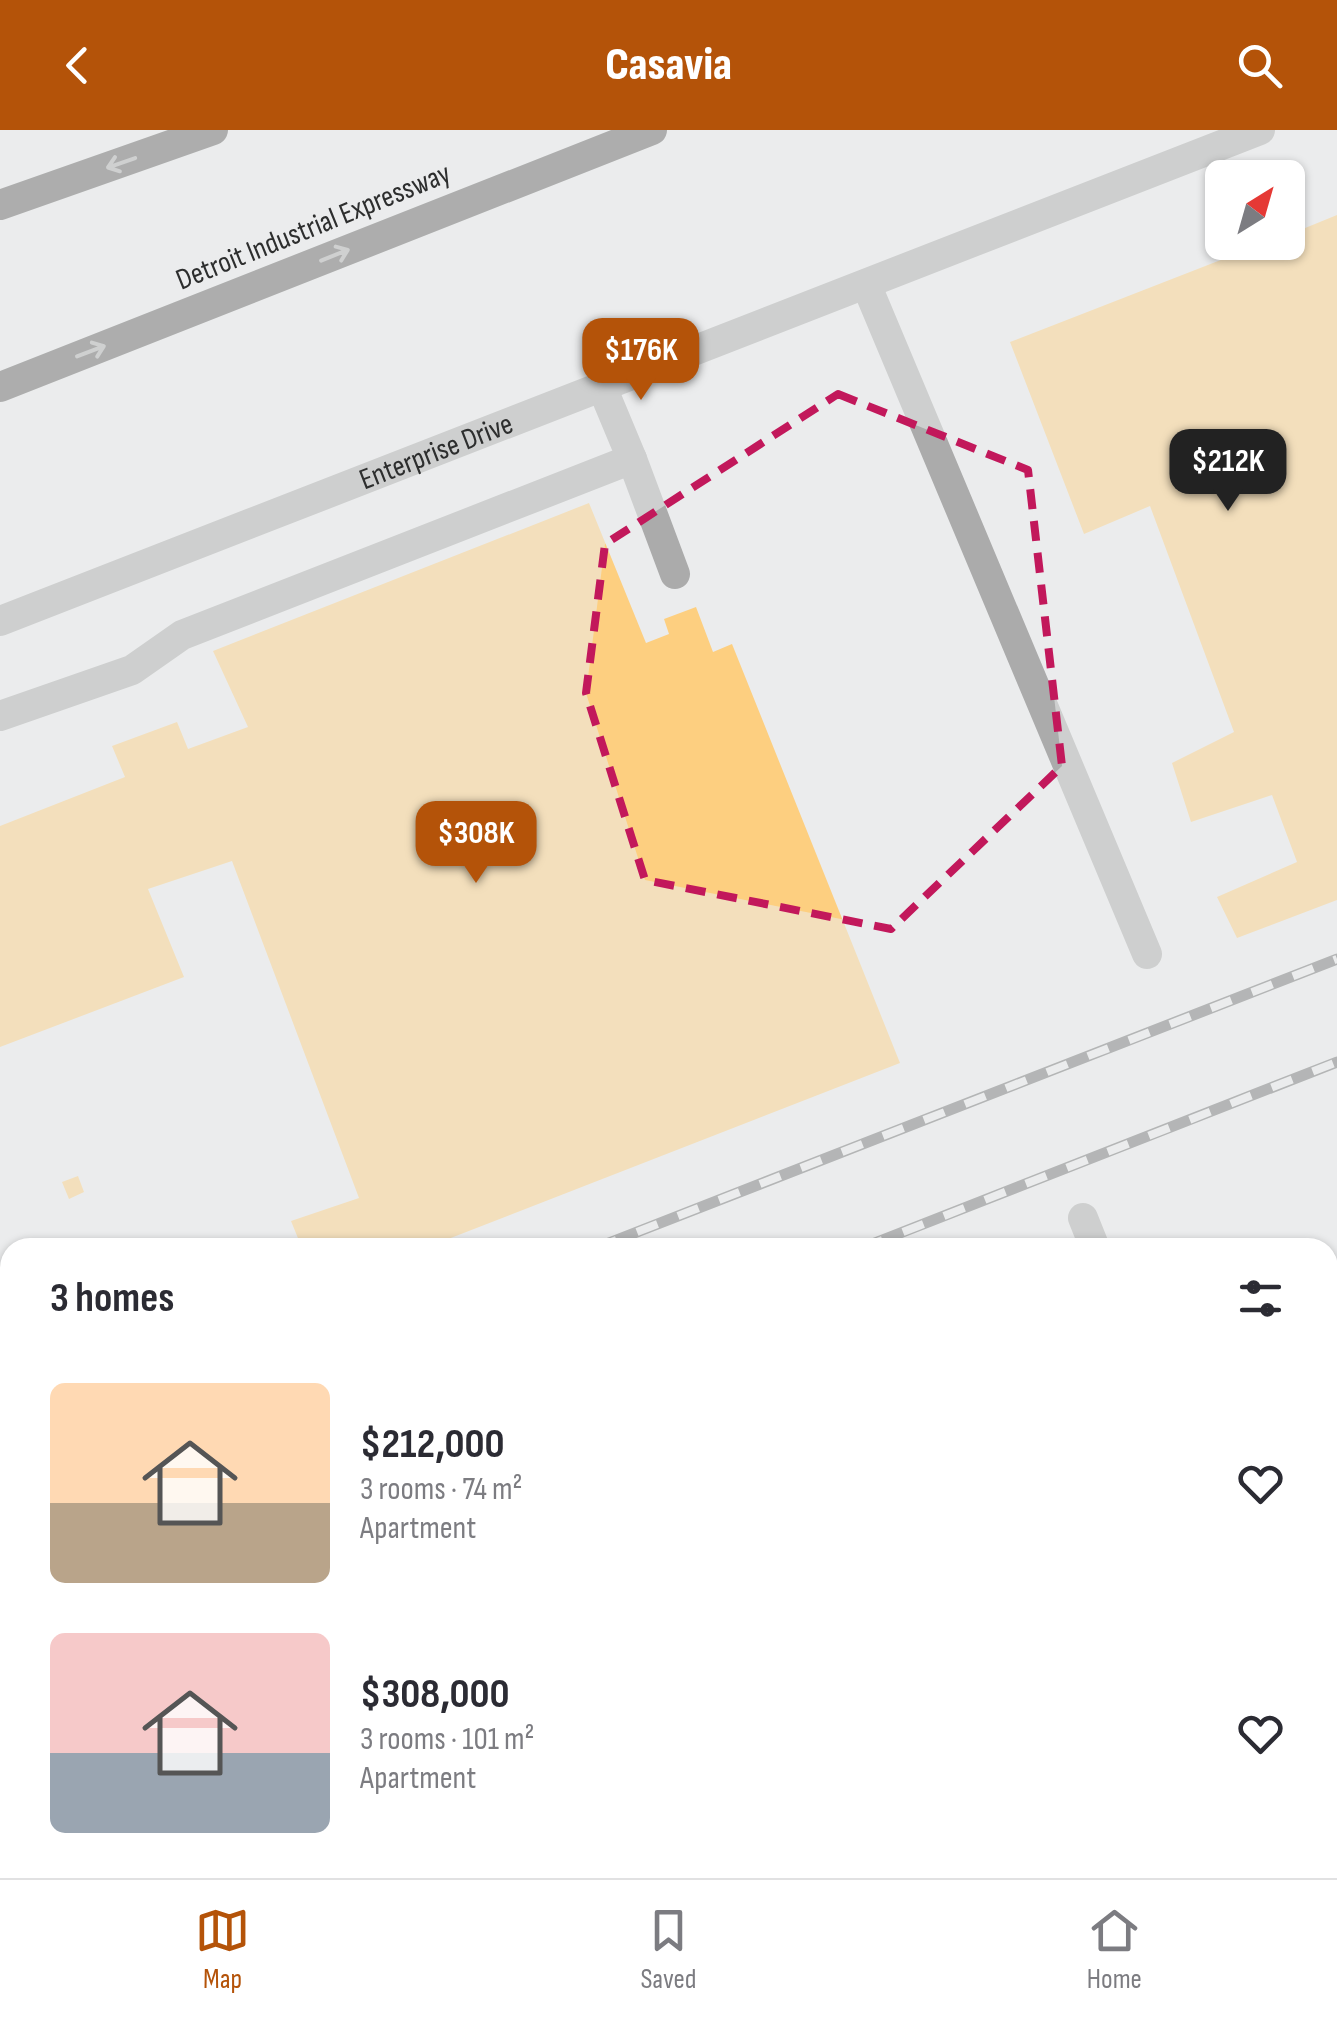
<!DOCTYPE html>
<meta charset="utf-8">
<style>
body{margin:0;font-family:"Sofia Sans Condensed",sans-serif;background:#f2f2f3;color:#2b2b33;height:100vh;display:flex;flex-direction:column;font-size:38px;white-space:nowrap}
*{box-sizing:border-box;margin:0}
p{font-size:32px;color:#7c7c81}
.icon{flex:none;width:55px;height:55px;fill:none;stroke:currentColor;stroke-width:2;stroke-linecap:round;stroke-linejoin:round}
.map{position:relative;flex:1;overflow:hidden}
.sheet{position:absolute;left:0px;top:1108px;width:1338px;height:642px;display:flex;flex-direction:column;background:#fff;border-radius:30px 30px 0 0;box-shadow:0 2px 8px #0004}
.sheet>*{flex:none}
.needle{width:65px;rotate:37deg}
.buttons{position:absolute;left:1205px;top:30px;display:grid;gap:20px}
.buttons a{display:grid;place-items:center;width:100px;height:100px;border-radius:15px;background:#fff;box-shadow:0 2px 8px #0004;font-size:50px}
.price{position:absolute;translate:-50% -85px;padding:0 22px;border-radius:20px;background:#b45309;color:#fff;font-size:32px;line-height:65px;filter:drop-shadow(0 2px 5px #0008)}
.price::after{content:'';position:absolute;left:50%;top:60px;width:30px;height:22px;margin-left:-15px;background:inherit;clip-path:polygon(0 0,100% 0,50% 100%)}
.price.on{background:#222;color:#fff}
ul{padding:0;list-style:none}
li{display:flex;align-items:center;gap:30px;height:250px;padding:0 50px}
li span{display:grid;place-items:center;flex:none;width:280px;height:200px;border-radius:15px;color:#555}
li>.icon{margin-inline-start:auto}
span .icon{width:120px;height:120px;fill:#fffc;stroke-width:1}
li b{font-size:42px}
h2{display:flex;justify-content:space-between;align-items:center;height:120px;padding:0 50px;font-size:42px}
header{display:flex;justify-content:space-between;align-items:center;height:130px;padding:0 50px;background:#b45309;color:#fff;font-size:45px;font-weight:800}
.menu{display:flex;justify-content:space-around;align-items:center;height:140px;border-top:2px solid #e1e1e2;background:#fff;font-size:28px;color:#7c7c81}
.menu a{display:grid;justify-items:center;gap:5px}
.menu .on{color:#b45309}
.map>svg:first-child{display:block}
</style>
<header><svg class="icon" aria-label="back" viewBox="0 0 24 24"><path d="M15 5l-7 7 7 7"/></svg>Casavia<svg class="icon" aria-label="search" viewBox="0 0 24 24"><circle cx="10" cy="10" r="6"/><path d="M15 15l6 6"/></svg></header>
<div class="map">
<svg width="1337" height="1748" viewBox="0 0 1337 1748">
<rect width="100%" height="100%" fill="#ebeced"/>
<!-- building -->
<path fill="#fdcf80" d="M1337,85v685l-100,38 -20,-41 80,-35 -25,-67 -81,27 -19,-59 62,-31 -84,-226 -66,28 -74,-192 257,-100h21v-7z
M589,373l57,140 23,-9 -5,-15 32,-12 17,45 19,-8 168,419 -475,185h-123l-11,-27 68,-23 -127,-337 -84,28 36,88 -184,70v-221l125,-49 -13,-31 65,-24 11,27 60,-22 -35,-76z
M78,1046l6,16 -15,7 -7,-17z
M1328,1583l9,23v20l-9,4z
M10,1608v63l-10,-25v-34z
M300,1740h36l4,8h-36z
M352,1740h39l-20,8h-15z
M549,1740h23l3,8h-23z
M934,1740h18l4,8h-42z
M965,1740h37l3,8h-37z"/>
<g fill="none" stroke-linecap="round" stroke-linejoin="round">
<!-- minor -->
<g stroke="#ababab" stroke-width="30">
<path d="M866,154l281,670"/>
<path d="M632,329l43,115"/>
<path id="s1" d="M0,491l1260,-491"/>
<path d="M0,586l132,-46 50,-35 450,-176 -30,-72"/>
<path d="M1083,1088l12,30"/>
<path d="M1328,1274l9,9"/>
<path d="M1328,1704l9,-3"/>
<path d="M1159,1740l3,8"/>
<path d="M36,1748l21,-8"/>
<path d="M646,1748l20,-8"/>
<path d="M1215,1748l20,-8"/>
</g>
<!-- highway -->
<path stroke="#626161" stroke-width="30" d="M0,75l213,-75
M0,257l652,-257"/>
<defs>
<path id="rail" d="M596,1118l741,-289
M862,1118l475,-186
M0,1350l10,-4
M0,1454l10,-4"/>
</defs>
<!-- rail casing -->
<use href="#rail" stroke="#717273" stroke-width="11"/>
<!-- rail -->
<use href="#rail" stroke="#ebeced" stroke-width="8" stroke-dasharray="22" stroke-linecap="butt"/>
</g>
<!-- one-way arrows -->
<defs><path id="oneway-shaft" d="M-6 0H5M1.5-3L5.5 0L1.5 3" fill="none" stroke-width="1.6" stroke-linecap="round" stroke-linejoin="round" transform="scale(2.5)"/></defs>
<g stroke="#adadae">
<use href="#oneway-shaft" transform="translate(121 33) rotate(161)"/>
<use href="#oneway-shaft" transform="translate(335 125) rotate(-22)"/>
<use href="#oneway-shaft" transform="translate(91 221) rotate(-21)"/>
</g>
<!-- marked area -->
<path d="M0 0H1337V1748H0ZM838,264l190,76 34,296 -171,163 -246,-49 -59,-187 19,-149z" fill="#ebeced" fill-opacity=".55" fill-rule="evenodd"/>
<path fill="none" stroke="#c2185b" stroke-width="8" stroke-dasharray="20 12" stroke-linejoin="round" d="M838,264l190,76 34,296 -171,163 -246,-49 -59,-187 19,-149z"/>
<g text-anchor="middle" stroke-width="8" stroke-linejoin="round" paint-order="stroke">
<!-- street labels -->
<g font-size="30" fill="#2d2e2e" stroke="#ebeced">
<text transform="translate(313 96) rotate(-22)" y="10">Detroit Industrial Expressway</text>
<text dy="10" stroke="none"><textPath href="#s1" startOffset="468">Enterprise Drive</textPath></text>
</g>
</g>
</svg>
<div class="buttons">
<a><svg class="needle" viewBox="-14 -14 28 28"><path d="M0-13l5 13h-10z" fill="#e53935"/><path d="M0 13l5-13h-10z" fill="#7c7c81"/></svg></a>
</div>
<b class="price" style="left:641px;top:273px">$176K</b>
<b class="price on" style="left:1228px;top:384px">$212K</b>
<b class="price" style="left:476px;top:756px">$308K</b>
<section class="sheet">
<h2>3 homes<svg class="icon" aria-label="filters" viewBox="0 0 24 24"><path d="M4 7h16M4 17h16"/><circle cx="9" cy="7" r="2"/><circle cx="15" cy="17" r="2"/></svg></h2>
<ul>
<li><span style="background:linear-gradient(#ffd9b3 60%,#b9a48a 0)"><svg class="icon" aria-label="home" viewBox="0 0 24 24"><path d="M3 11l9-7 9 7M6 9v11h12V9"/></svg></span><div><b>$212,000</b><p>3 rooms · 74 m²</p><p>Apartment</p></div><svg class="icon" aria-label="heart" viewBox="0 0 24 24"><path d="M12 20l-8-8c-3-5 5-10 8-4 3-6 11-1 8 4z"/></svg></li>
<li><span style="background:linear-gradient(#f6c9c9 60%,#9aa5b1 0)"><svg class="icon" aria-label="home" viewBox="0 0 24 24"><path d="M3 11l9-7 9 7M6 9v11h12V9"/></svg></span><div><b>$308,000</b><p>3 rooms · 101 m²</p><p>Apartment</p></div><svg class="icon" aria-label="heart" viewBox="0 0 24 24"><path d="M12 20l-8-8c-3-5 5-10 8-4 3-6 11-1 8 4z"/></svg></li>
</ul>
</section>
</div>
<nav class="menu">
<a class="on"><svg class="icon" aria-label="map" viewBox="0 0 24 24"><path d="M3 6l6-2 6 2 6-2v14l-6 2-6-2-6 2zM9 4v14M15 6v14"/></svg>Map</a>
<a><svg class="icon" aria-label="saved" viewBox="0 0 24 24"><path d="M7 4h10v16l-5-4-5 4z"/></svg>Saved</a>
<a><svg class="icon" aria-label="home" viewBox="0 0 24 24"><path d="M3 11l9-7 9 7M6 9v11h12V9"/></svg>Home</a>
</nav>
